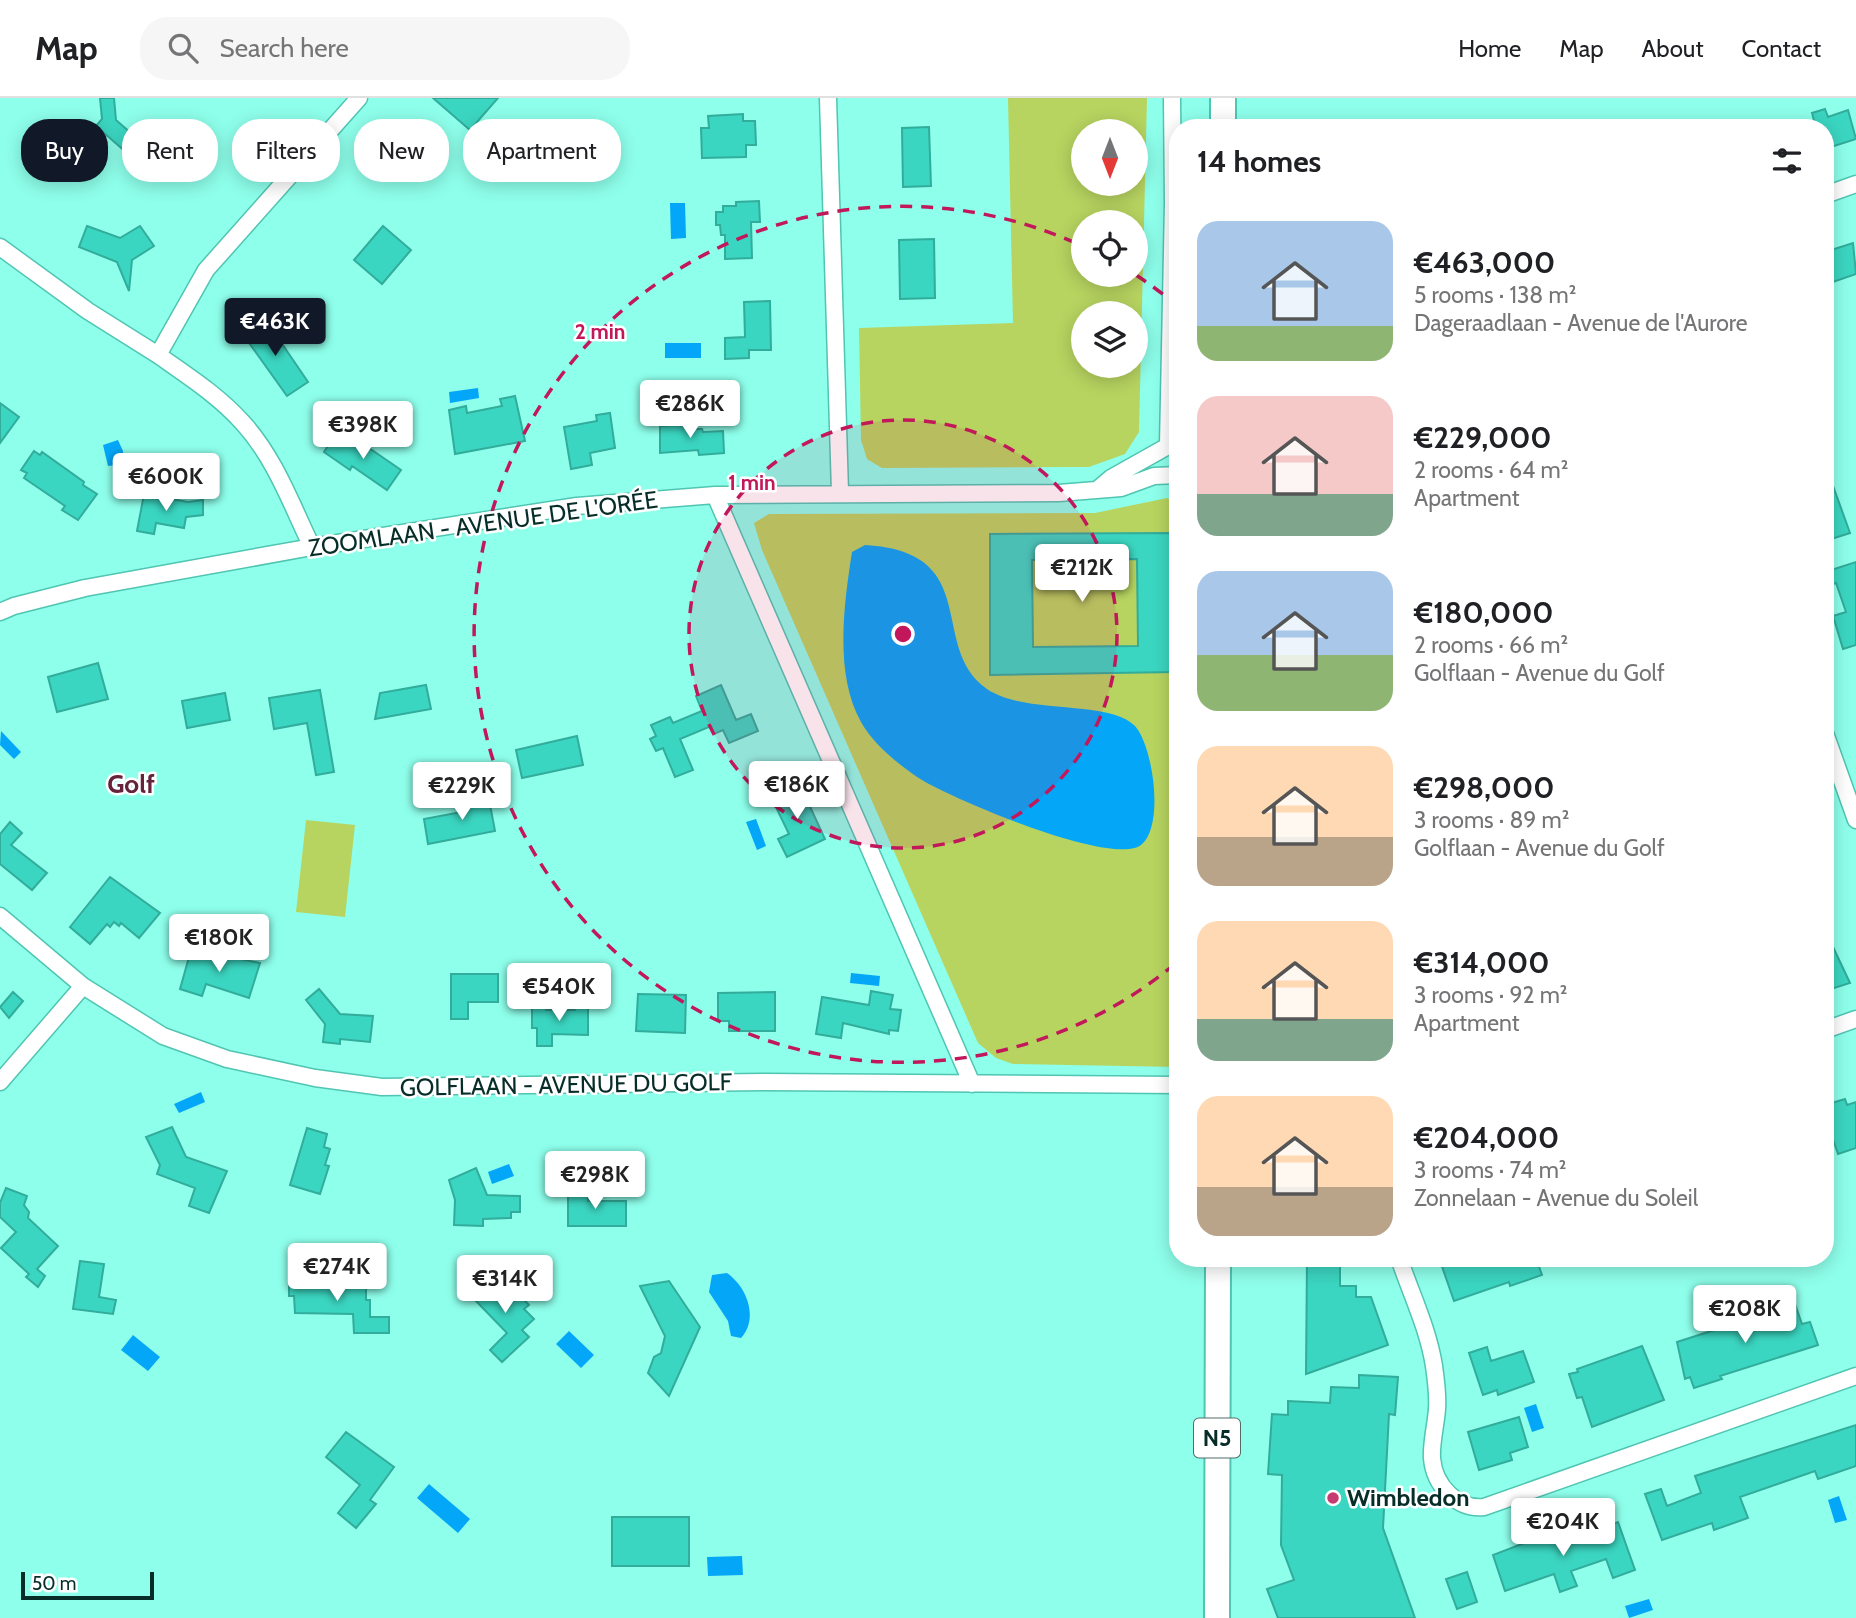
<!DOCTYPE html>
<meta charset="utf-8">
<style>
body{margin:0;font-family:Cabin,sans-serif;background:#f6f6f6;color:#202124;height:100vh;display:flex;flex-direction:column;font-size:26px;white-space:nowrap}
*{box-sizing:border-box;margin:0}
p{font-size:23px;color:#757577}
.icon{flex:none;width:38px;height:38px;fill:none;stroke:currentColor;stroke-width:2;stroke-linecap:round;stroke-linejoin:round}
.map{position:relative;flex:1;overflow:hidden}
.side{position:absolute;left:1169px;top:21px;width:665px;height:1148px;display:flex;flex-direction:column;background:#fff;border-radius:28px;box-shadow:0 4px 18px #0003}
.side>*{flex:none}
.top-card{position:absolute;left:21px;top:21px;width:665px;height:63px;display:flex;gap:14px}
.needle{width:46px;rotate:180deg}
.buttons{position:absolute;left:1071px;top:21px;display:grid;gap:14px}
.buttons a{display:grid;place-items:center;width:77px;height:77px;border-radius:50%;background:#fff;box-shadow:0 4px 18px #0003;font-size:35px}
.scale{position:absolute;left:21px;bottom:18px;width:133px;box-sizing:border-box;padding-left:7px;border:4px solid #072d28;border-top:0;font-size:19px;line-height:24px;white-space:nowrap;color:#072d28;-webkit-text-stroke:5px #fff;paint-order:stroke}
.price{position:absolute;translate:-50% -60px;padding:0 16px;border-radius:7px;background:#fff;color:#222;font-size:23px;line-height:46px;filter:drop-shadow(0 2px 4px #0008)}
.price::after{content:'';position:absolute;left:50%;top:42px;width:21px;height:16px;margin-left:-10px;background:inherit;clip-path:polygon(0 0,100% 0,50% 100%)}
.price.selected{background:#111827;color:#fff}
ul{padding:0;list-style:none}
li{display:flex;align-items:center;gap:21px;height:175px;padding:0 28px}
li span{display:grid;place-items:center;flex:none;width:196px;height:140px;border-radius:21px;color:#555}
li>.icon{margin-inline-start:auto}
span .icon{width:84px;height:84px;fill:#fffc;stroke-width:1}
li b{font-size:30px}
h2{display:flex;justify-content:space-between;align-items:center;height:84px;padding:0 28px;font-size:30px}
.tag{padding:0 24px;border-radius:28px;background:#fff;box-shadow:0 4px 18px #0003;font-size:24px;line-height:63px}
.tag.selected{background:#111827;color:#fff}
header{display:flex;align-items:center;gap:42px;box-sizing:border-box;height:98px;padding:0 35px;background:#fff;border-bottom:2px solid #e0e0e0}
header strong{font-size:33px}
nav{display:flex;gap:38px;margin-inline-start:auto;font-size:24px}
.search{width:490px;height:63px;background:#f6f6f6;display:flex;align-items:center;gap:18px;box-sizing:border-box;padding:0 24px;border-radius:28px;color:#757577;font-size:26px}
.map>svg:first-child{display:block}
</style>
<header>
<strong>Map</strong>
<div class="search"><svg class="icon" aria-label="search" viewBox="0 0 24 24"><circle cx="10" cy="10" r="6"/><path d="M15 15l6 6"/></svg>Search here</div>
<nav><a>Home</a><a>Map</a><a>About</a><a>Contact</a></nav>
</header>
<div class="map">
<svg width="1856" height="1520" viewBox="0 0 1856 1520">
<rect width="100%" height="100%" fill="#8effeb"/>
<!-- green -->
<path fill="#b7d460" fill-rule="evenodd" d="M1008,0h139l-8,334 -14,22 -36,13 -207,1 -15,-9 -6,-19 -2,-112 154,-5zM1136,33v53h-53v-53zM1136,124v53h-53v-53zM1083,215h53v53h-53z
M1167,400l11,5v564l-165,-3 -17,-6 -18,-15 -216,-493 -8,-27 15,-9 326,-1z
M306,722l49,5 -10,92 -49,-5z"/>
<!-- water -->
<path fill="#04a6f7" d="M670,105h15l1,35 -15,1z
M665,245h36v15h-36z
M478,290l1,10 -29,5 -1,-11z
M118,342l5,11v13l-15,2 -5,-21z
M144,380l29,5 -2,10 -29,-5z
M865,447c124,7 58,109 129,148 37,20 117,8 141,33 18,20 30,100 6,119 -29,22 -188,-46 -219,-65 -21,-13 -49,-36 -61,-58 -27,-48 -17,-118 -9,-170z
M1,633l20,21 -7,7 -14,-14z
M756,721l10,27 -9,4 -11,-28z
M221,838l28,8 -3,10 -28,-9z
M851,875l29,3 -1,10 -29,-3z
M201,994l4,10 -26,11 -5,-9z
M509,1066l5,12 -22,8 -4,-12z
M727,1175c20,14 32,45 14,65l-10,-2 -3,-15 -19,-29 3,-17z
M569,1233l25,24 -13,13 -25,-24z
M133,1237l27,22 -12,14 -27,-21z
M1536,1306l8,24 -12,4 -8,-24z
M429,1386l41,35 -12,14 -41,-35z
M1839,1398l8,24 -12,3 -7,-23z
M742,1458l1,19 -35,1 -1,-19z
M1649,1501l4,11 -24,8 -4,-12z"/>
<!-- building -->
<path fill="#3bd6c1" stroke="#32ac9b" stroke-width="2" fill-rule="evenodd" d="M100,0h14l2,22 23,20 -12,13 -31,-27 6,-7z
M433,0h65l-28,32z
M1825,11l3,8 20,-7 8,29 -31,10v-21h-9l-4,-15z
M743,16v7h12l1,24h-10v12l-44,1 -1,-30h8l-1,-12z
M929,29l2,59 -28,1 -1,-59z
M759,103l1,21h-9l1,36 -27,1v-24h-4l-1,-10h-4v-13h7v-6h13v-4z
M87,128l33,12 20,-12 14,20 -22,14 -3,31 -12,-29 -38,-15z
M383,128l28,24 -29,34 -28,-24z
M934,141l1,59 -35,1 -1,-59z
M1853,145l3,31 -23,8 -8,-30z
M770,203l1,49h-22v8l-24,1v-21l20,-1 -1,-35z
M253,221l25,19 30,44 -21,14 -45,-63z
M515,298l10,45 -70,13 -6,-44 17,-4 1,7 35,-7 -2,-7z
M0,305l19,14 -19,26z
M610,315l5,35 -25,5 2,12 -21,4 -7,-42 33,-6 -1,-6z
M675,327l14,1v3h13l1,3 20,-1 1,22 -25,2 -1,-5 -38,3v-27z
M337,334l26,19 3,-5 35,24 -14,20 -35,-24 -2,4 -26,-18z
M34,353l6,4 2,-3 42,30 -1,3 14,9 -19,26 -16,-10 3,-4 -41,-28 3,-5 -6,-3z
M1825,374h3l22,61 -25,8z
M144,396l44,8 15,-2v15l-17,2 -2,11 -28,-5 -2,11 -17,-3z
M1173,435l1,139 -184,3v-141zM1137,461l1,87 -105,1 -1,-87z
M1856,464v83l-13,4 -10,-33 13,-4 -10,-29 -11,4v-15z
M98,565l10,36 -51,13 -9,-35z
M426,587l5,24 -56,10 5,-26z
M721,587l15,35 15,-6 7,17 -29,12 -6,-13 -9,4 -3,-8 -31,13 13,31 -18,7 -12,-29 -7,3 -6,-12 6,-3 -5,-11 19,-8 3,6 29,-12 -6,-15z
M320,592l14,82 -18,3 -9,-52 -33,6 -5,-31z
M225,595l5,27 -43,8 -5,-27z
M577,638l6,29 -61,13 -6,-28z
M799,685l26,56 -38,18 -9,-18 11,-5 -18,-37z
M488,696l7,37 -67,13 -4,-25 43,-8 -2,-13z
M10,724l12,11 -11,12 36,28 -15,17 -32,-26v-30z
M110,779l50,36 -21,25 -18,-15 -2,3 -5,-4 -4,5 -3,-3 -17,20 -20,-17z
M1825,832l25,53 -25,8z
M191,852l24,7 1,-3 44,9 -11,35 -43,-14 -4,12 -22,-7z
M451,876h47v28h-30v17h-17z
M319,891l21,25 33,2 -3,26 -30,-3v5l-17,-2 2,-18 -19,-24z
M871,893l22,4 -3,14 11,1 -3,21 -9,-1v4l-46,-11 -2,15 -25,-4 6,-37 47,8z
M13,894l10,9 -14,17 -9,-11z
M775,894v39h-46v-10h-11v-28z
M638,896l48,1 -1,38 -49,-2z
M532,906l14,1v5h29v-6h13v31l-36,-1v12h-15v-18h-5z
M1845,1001l2,6 9,-3v46l-18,6 -13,-38v-11z
M172,1029l14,30 41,14 -18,42 -20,-7 6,-18 -38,-14 3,-9 -14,-28z
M307,1030l20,6 -3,13 6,2 -5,16 4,1 -9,28 -30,-9z
M476,1070l11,27 33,1v16h-9v6l-28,1v7l-29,-1 1,-25 -6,-20z
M6,1090l21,8 -3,9 5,7 -1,6 30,28 -21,23 8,7 -7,11 -12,-10 3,-3 -28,-26 15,-16 -16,-15v-14z
M568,1093h20v10h38v25h-58z
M1307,1160h33v28h16v11h15l17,48 -82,29z
M1439,1160h97l6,17 -32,11 -1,-4 -55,19z
M80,1163l24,3 -5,33 17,3 -3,14 -40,-5z
M477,1164l29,29 5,-5 18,19 -5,4 10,10 -12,11 7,7 -27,25 -12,-12 17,-17 -31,-32 12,-10z
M289,1181l29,1v3l38,-1v4h10v14h4v17h19v16h-35l-1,-19 -58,-1 -1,-17h-5z
M669,1183l31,46 -31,69 -21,-23 6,-16 7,-4 4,-17 -25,-50z
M1794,1203l8,23 8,-2 8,23 -98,31 2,3 -28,9 -4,-11 -5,2 -8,-37 100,-32 -1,-3z
M1642,1248l22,54 -72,27 -10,-30 -5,1 -8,-24 9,-2 -1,-3z
M1487,1249l4,14 32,-10 11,31 -36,13 -1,-5 -14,5 -14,-42z
M1359,1277l39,2 -3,38 -6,-1 -6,114 32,90h-137l-11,-29 27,-9 -13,-35 1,-70 -14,-1 4,-60 16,1v-14l42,2 1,-16 28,1z
M1519,1319l9,30 -18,6 2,7 -33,10 -11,-38z
M1856,1327v41l-38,13 -3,-8 -75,26 8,21 -34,12 -2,-7 -50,17 -17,-46 16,-5 6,17 34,-13 -6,-17z
M346,1334l48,35 -24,33 6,4 -20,24 -18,-15 22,-28 -34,-28z
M612,1419h77v49h-77z
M1618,1424l17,48 -22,8 -7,-19 -35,12 6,15 -17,6 -6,-18 -49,17 -12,-36 63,-24 5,15z
M1467,1474l10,30 -20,7 -11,-30z"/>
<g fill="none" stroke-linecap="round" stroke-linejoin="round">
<defs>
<path id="minor" d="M828,0l12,394
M1825,97l31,-11
M0,149l88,64 70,44
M1168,348l5,-243 -1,-105
M1098,391l13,-11 57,-32h10
M715,397l257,589
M312,449c-20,-41 -37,-89 -69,-124 -24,-27 -55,-47 -85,-68l48,-85 153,-172
M0,514l14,-6 71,-18 227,-41 265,-41 138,-11 344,-2 62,-5 33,-12 24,-1
M1825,635l31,87
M0,818l83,70 80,50 64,23 88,19 67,9 381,-5 415,3
M1825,932l31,-11
M0,984l83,-96
M1399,1160c12,36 29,70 35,108 2,14 4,30 3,43 -1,16 -6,33 -5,49 2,27 25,52 52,49l372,-131"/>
<path id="primary" d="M1223,30v-30
M1217,1520l1,-360"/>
</defs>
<!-- minor casing -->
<use href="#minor" stroke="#50c5b2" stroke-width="19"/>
<!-- primary casing -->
<use href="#primary" stroke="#50c5b2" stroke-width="28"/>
<!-- minor -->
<use href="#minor" stroke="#fff" stroke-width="16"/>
<!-- primary -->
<use href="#primary" stroke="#fff" stroke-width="24"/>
</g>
<!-- distance rings -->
<circle cx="903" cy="536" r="214" fill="#c2185b" fill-opacity=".12"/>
<g fill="none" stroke="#c2185b" stroke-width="3.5" stroke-dasharray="12 9">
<circle cx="903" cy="536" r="214"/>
<path d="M1175 866A428 428 0 1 1 1080 147M1136 177A428 428 0 0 1 1175 206"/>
</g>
<!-- markers -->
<circle fill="#c63b70" stroke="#fff" stroke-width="2.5" cx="1333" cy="1400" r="7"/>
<g text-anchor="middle" stroke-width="5" stroke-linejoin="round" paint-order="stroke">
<!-- shield labels -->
<rect fill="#fff" stroke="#516c68" stroke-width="2" x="1194" y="1320.5" width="46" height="39" rx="5"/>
<g font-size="23" font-weight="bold" fill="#072d28">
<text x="1217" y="1348">N5</text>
</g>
<!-- street labels -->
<g font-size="24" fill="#072d28" stroke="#fff">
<text transform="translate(483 426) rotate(-8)" y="8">ZOOMLAAN - AVENUE DE L'ORÉE</text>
<text transform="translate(566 987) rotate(-1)" y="8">GOLFLAAN - AVENUE DU GOLF</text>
</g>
<!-- poi labels -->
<g font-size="24" font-weight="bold" fill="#072d28" stroke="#fff" text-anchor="start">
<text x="1347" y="1408">Wimbledon</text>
</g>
<!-- neighbourhood labels -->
<g font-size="26" font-weight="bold" fill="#65223a" stroke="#fff">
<text x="131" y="695">Golf</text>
</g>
</g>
<circle cx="903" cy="536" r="10" fill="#c2185b" stroke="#fff" stroke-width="3.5"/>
<g font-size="21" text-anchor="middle" font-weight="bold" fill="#c2185b" stroke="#fff" stroke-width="5" stroke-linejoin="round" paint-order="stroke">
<text x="600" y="241">2 min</text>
<text x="752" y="392">1 min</text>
</g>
</svg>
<div class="buttons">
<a><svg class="needle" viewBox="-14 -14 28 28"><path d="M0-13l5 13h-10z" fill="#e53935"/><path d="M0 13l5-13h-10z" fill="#757577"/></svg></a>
<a><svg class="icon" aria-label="locate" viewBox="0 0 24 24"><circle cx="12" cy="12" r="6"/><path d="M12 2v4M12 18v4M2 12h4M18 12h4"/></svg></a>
<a><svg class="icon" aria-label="layers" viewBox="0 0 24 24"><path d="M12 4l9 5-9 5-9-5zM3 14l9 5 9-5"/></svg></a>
</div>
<div class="scale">50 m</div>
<b class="price selected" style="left:275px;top:260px">€463K</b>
<b class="price" style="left:690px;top:342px">€286K</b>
<b class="price" style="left:363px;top:363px">€398K</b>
<b class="price" style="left:166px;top:415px">€600K</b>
<b class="price" style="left:1082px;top:506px">€212K</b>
<b class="price" style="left:797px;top:723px">€186K</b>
<b class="price" style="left:462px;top:724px">€229K</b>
<b class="price" style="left:219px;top:876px">€180K</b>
<b class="price" style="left:559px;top:925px">€540K</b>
<b class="price" style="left:595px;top:1113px">€298K</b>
<b class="price" style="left:337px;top:1205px">€274K</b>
<b class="price" style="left:505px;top:1217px">€314K</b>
<b class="price" style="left:1745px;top:1247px">€208K</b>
<b class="price" style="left:1563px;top:1460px">€204K</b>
<div class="top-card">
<a class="tag selected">Buy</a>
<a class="tag">Rent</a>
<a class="tag">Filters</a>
<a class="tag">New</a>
<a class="tag">Apartment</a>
</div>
<section class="side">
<h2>14 homes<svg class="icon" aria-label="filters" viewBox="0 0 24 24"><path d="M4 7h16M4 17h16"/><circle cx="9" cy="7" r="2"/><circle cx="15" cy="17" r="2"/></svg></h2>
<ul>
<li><span style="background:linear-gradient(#a9c7e8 75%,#8fb573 0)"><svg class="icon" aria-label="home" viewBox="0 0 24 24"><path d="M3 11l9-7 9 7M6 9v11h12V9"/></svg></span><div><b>€463,000</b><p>5 rooms · 138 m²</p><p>Dageraadlaan - Avenue de l'Aurore</p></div></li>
<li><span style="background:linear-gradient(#f6c9c9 70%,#7fa58c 0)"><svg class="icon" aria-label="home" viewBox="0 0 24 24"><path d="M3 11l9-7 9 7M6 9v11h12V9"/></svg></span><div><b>€229,000</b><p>2 rooms · 64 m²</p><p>Apartment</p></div></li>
<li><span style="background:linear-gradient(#a9c7e8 60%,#8fb573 0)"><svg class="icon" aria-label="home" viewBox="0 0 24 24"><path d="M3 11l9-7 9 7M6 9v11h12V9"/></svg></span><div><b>€180,000</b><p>2 rooms · 66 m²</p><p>Golflaan - Avenue du Golf</p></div></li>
<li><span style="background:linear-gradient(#ffd9b3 65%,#b9a48a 0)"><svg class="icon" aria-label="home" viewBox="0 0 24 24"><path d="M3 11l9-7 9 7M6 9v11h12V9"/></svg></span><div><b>€298,000</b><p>3 rooms · 89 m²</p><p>Golflaan - Avenue du Golf</p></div></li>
<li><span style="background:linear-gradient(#ffd9b3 70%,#7fa58c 0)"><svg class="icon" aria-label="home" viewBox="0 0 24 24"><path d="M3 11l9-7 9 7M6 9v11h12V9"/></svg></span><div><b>€314,000</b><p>3 rooms · 92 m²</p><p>Apartment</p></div></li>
<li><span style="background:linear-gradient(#ffd9b3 65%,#b9a48a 0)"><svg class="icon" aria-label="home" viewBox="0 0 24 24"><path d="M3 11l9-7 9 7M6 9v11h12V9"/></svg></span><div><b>€204,000</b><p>3 rooms · 74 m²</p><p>Zonnelaan - Avenue du Soleil</p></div></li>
</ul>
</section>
</div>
